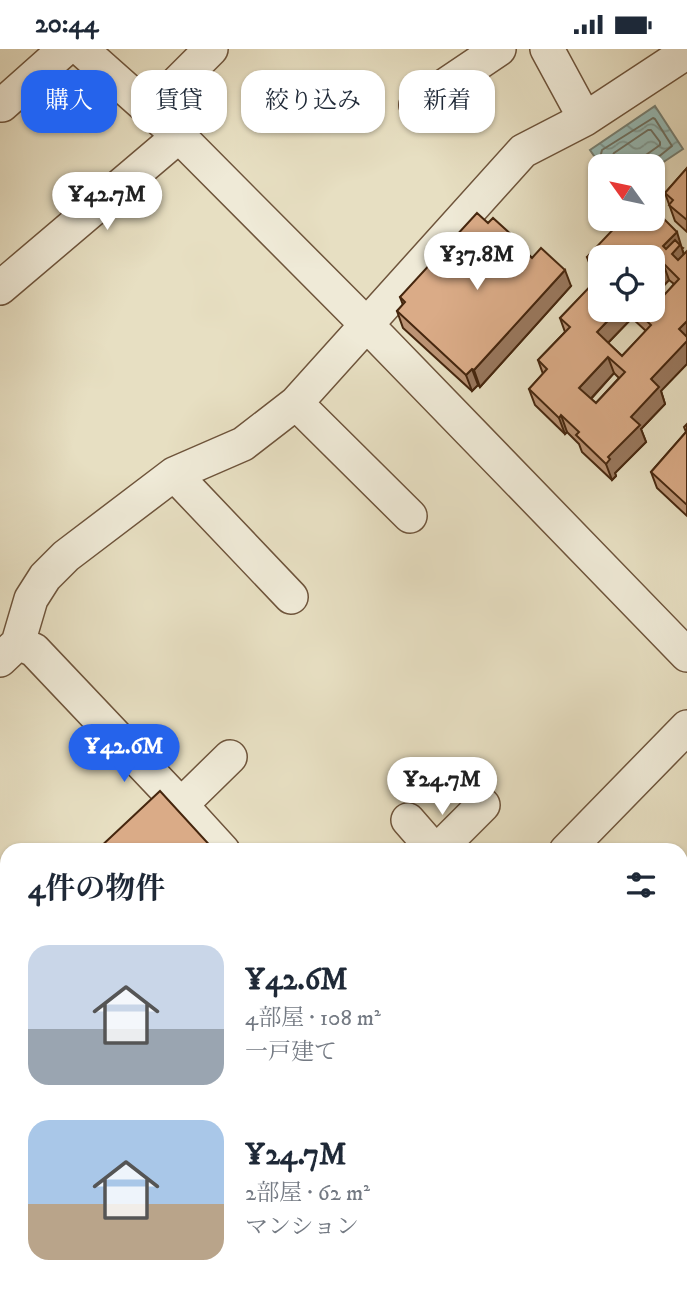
<!DOCTYPE html>
<html lang="ja">
<meta charset="utf-8">
<style>
body{margin:0;font-family:"IM FELL DW Pica","Noto Serif JP",serif;background:#f2f2f3;color:#1f2937;height:100vh;display:flex;flex-direction:column;font-size:26px;white-space:nowrap}
*{box-sizing:border-box;margin:0}
p{font-size:23px;color:#747a83}
.icon{flex:none;width:38px;height:38px;fill:none;stroke:currentColor;stroke-width:2;stroke-linecap:round;stroke-linejoin:round}
.map{position:relative;flex:1;overflow:hidden}
.panel{position:absolute;left:0px;top:794px;width:688px;height:450px;display:flex;flex-direction:column;background:#fff;border-radius:21px 21px 0 0;box-shadow:0 2px 5px #0004}
.panel>*{flex:none}
.banner{position:absolute;left:21px;top:21px;width:646px;height:63px;display:flex;gap:14px}
.needle{width:46px;rotate:303deg}
.controls{position:absolute;left:588px;top:105px;display:grid;gap:14px}
.controls a{display:grid;place-items:center;width:77px;height:77px;border-radius:14px;background:#fff;box-shadow:0 2px 5px #0004;font-size:35px}
.price{position:absolute;translate:-50% -60px;padding:0 16px;border-radius:24px;background:#fff;color:#222;font-size:23px;line-height:46px;filter:drop-shadow(0 2px 4px #0008)}
.price::after{content:'';position:absolute;left:50%;top:42px;width:21px;height:16px;margin-left:-10px;background:inherit;clip-path:polygon(0 0,100% 0,50% 100%)}
.price.current{background:#2563eb;color:#fff}
ul{padding:0;list-style:none}
li{display:flex;align-items:center;gap:21px;height:175px;padding:0 28px}
li span{display:grid;place-items:center;flex:none;width:196px;height:140px;border-radius:21px;color:#555}
li>.icon{margin-inline-start:auto}
span .icon{width:84px;height:84px;fill:#fffc;stroke-width:1}
li b{font-size:30px}
h2{display:flex;justify-content:space-between;align-items:center;height:84px;padding:0 28px;font-size:30px}
.pill{padding:0 24px;border-radius:21px;background:#fff;box-shadow:0 2px 5px #0004;font-size:24px;line-height:63px}
.pill.current{background:#2563eb;color:#fff}
.status{display:flex;justify-content:space-between;align-items:center;height:49px;padding:0 35px;background:#fff;direction:ltr}
.status svg{height:19px;fill:currentColor}
.map>svg:first-child{display:block}
</style>
<div class="status"><b>20:44</b><svg viewBox="0 0 49 12"><path d="M0 12V9h3v3zM5 12V6h3v6zM10 12V3h3v9zM15 12V0h3v12zM26 1h20v11H26zM47 4h2v5h-2z"/></svg></div>
<div class="map">
<svg width="687" height="1244" viewBox="0 0 687 1244">
<defs>
<pattern id="water-waves" width="16" height="10" patternUnits="userSpaceOnUse" patternTransform="scale(1.75)"><rect width="16" height="10" fill="#97bcb8"/><path d="M0 5q4-4 8 0t8 0" fill="none" stroke="#7d9994"/></pattern>
</defs>
<rect width="100%" height="100%" fill="#e7dfc2"/>
<filter id="stains"><feTurbulence type="fractalNoise" baseFrequency=".00286" numOctaves="4"/><feColorMatrix values="0 0 0 0 .2 0 0 0 0 .09 0 0 0 0 .02 0 0 0 .5 -.17"/></filter>
<radialGradient id="worn" r=".72"><stop offset=".6" stop-color="#630" stop-opacity="0"/><stop offset="1" stop-color="#630" stop-opacity=".3"/></radialGradient>
<!-- water -->
<path fill="url(#water-waves)" stroke="#768074" stroke-width="2" d="M655,57l28,43 -30,20v-3h-52l-11,-16z"/>
<g fill="none" stroke-linecap="round" stroke-linejoin="round">
<!-- shore -->
<path stroke="#6e7163" stroke-width="2" d="M607,117l-6,-12 1,-4 51,-32 2,1 17,27 -25,20
M616,117l-3,-11 1,-2 34,-23h3l9,12v3l-17,12 -6,9"/>
<defs>
<path id="minor" d="M81,0l98,87 188,189 320,330
M547,0l38,70
M2,56l63,-56
M416,56l83,-56
M151,60l60,-60
M0,239l179,-152
M174,425l117,123
M410,467l-114,-113 227,-252 62,-32 102,-67
M18,594l16,7 147,155 49,-48
M0,611l18,-17 13,-44 14,-22 21,-21 108,-82 69,-30 53,-41
M181,756l42,46
M408,771l27,31
M437,802l46,-46
M566,802l121,-124
M684,857l3,-3
M681,943l6,6
M681,1124l6,4
M362,1237l8,7
M658,1237l10,7"/>
<path id="major" d="M0,1140l7,2"/>
<path id="highway" d="M0,931l7,27
M83,1237l2,7"/>
</defs>
<!-- minor casing -->
<use href="#minor" stroke="#6e543b" stroke-width="36"/>
<!-- major casing -->
<use href="#major" stroke="#45260e" stroke-width="41"/>
<!-- highway casing -->
<use href="#highway" stroke="#45260e" stroke-width="41"/>
<!-- minor -->
<use href="#minor" stroke="#efead7" stroke-width="33"/>
<!-- major -->
<use href="#major" stroke="#e4c081" stroke-width="38"/>
<!-- highway -->
<use href="#highway" stroke="#e4c081" stroke-width="38"/>
</g>
<!-- wall -->
<path fill="#bb9374" stroke="#45260e" stroke-width="2" fill-rule="evenodd" d="M687,119v64l-12,-11 -10,-28z
M488,174l35,22 2,6 7,7 39,28 -91,101 -2,-2 -6,6 -69,-63 -6,-17 6,-6 -3,-8z
M634,175l49,24 -1,1 2,5 -23,137 4,13 -24,25 5,13 -31,31 1,3 -4,4 -30,-28 -3,-8 -12,-12 -2,2 -30,-29 -6,-16 14,-15 -5,-14 27,-28 -5,-14 38,-39 -5,-6 -6,-16zM600,208h53v40l16,-17 5,4 -21,26h-53zM632,269l14,13 -24,25 -14,-13zM614,324l5,5 -23,25 -5,-4z
M687,375v92l-30,-28 -6,-16 35,-40 -2,-5z"/>
<!-- shaded-wall -->
<path fill="#99785e" stroke="#45260e" stroke-width="2" d="M677,183l9,30 -8,9 -15,-25z
M663,214l6,17 -16,17v-23z
M565,221l6,16 -91,101 -6,-17z
M618,261h11l3,8 -29,30 -6,-16z
M687,272v43l-26,27 4,13 -24,25 5,13 -31,31 1,3 -4,4 -6,-16 2,-7 71,-128z
M608,308l6,16 -29,32 -6,-17z
M472,320l6,16 -6,6 -6,-16z
M561,366l6,17 -2,2 -6,-16z"/>
<!-- building -->
<path fill="#daab87" stroke="#45260e" stroke-width="2" fill-rule="evenodd" d="M687,119v52l-18,-15 4,-5 -8,-7z
M653,159l24,24 -14,14 3,3 9,-9 5,5 -8,9 6,6 9,-9v70l-8,8 8,8v4l-36,38 8,8 -28,30 9,8 -32,32 2,2 -4,5 -30,-29 3,-3 -18,-17 -2,3 -30,-29 18,-20 -9,-9 32,-33 -10,-9 40,-42v34h18l-21,22 25,24 29,-31 -16,-15h18v-3l26,-28 -16,-16 -10,11v-17h-53v13l-13,-13 36,-38h5l6,5 5,-5h14zM608,308l17,15 -29,31 -17,-15z
M477,164l11,10 5,-5 30,27 -2,2 11,11 9,-10 24,22 -91,100 -2,-1 -6,6 -69,-64 8,-9 -5,-5z
M687,382v74l-36,-33z
M160,742l55,60h-119z
M7,1211v26h28l2,7h-37v-30z"/>
<rect width="100%" height="100%" filter="url(#stains)"/>
<rect width="100%" height="100%" fill="url(#worn)"/>
</svg>
<div class="controls">
<a><svg class="needle" viewBox="-14 -14 28 28"><path d="M0-13l5 13h-10z" fill="#e53935"/><path d="M0 13l5-13h-10z" fill="#747a83"/></svg></a>
<a><svg class="icon" aria-label="locate" viewBox="0 0 24 24"><circle cx="12" cy="12" r="6"/><path d="M12 2v4M12 18v4M2 12h4M18 12h4"/></svg></a>
</div>
<b class="price" style="left:107px;top:183px">¥42.7M</b>
<b class="price" style="left:477px;top:243px">¥37.8M</b>
<b class="price current" style="left:124px;top:735px">¥42.6M</b>
<b class="price" style="left:442px;top:768px">¥24.7M</b>
<div class="banner">
<a class="pill current">購入</a>
<a class="pill">賃貸</a>
<a class="pill">絞り込み</a>
<a class="pill">新着</a>
</div>
<section class="panel">
<h2>4件の物件<svg class="icon" aria-label="filters" viewBox="0 0 24 24"><path d="M4 7h16M4 17h16"/><circle cx="9" cy="7" r="2"/><circle cx="15" cy="17" r="2"/></svg></h2>
<ul>
<li><span style="background:linear-gradient(#c9d6e8 60%,#9aa5b1 0)"><svg class="icon" aria-label="home" viewBox="0 0 24 24"><path d="M3 11l9-7 9 7M6 9v11h12V9"/></svg></span><div><b>¥42.6M</b><p>4部屋 · 108 m²</p><p>一戸建て</p></div></li>
<li><span style="background:linear-gradient(#a9c7e8 60%,#b9a48a 0)"><svg class="icon" aria-label="home" viewBox="0 0 24 24"><path d="M3 11l9-7 9 7M6 9v11h12V9"/></svg></span><div><b>¥24.7M</b><p>2部屋 · 62 m²</p><p>マンション</p></div></li>
</ul>
</section>
</div>
